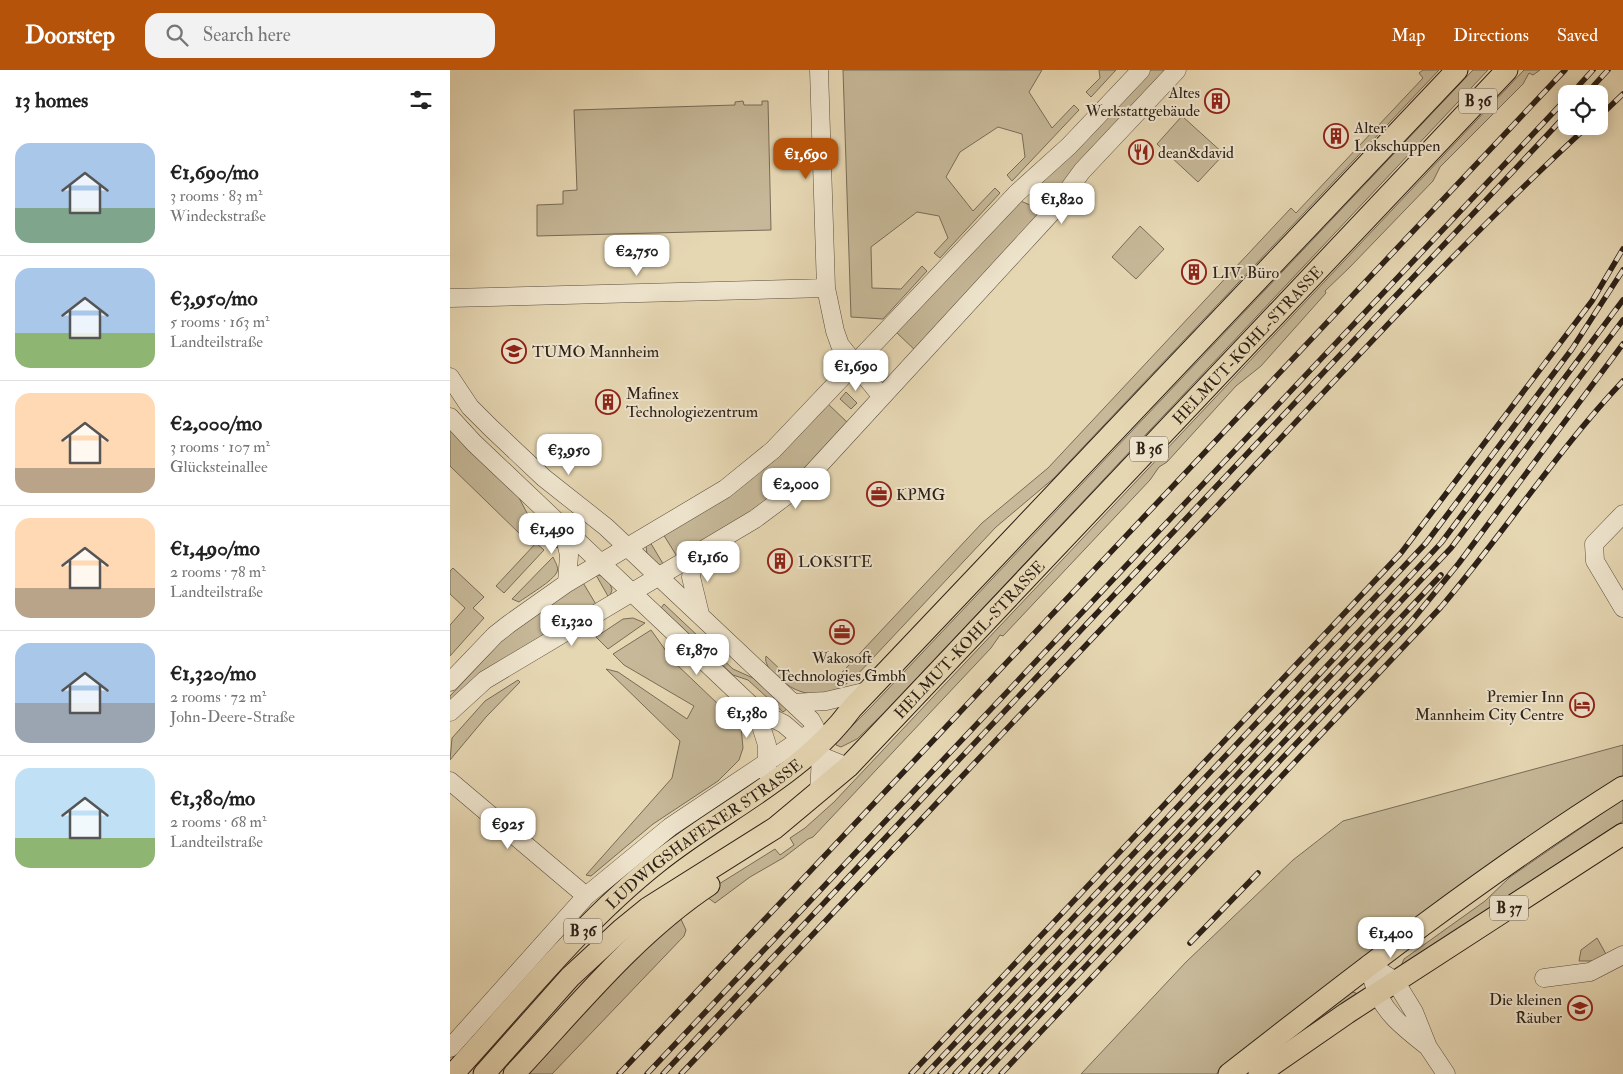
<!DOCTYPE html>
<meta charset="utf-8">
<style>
body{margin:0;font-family:"IM FELL Double Pica",serif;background:#f2f2f2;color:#222;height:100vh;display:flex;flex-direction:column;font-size:19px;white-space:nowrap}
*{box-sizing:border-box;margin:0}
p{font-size:16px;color:#767676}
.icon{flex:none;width:28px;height:28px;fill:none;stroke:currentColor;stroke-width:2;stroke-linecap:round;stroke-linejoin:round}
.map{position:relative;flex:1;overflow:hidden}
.panel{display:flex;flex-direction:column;background:#fff;width:450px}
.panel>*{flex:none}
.fabs{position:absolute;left:1108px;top:15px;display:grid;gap:10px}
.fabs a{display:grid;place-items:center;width:50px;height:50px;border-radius:10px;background:#fff;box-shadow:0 2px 12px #0003;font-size:25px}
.price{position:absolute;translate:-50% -42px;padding:0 11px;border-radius:10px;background:#fff;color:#222;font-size:16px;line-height:32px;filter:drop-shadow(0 1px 2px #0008)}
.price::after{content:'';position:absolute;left:50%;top:30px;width:15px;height:11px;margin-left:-8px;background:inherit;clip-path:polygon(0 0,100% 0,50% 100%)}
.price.on{background:#b45309;color:#fff}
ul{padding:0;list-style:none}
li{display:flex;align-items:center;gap:15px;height:125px;padding:0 15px}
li+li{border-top:1px solid #e0e0e0}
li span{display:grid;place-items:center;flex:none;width:140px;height:100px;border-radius:15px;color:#555}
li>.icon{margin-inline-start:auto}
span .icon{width:60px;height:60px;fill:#fffc;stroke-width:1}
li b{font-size:21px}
h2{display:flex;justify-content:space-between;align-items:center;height:60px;padding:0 15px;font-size:21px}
header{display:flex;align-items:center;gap:30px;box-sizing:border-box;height:70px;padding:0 25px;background:#b45309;color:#fff}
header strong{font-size:24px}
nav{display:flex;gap:28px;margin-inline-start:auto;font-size:18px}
.search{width:350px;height:45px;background:#f2f2f2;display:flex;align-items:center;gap:12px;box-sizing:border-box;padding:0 18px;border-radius:15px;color:#767676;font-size:19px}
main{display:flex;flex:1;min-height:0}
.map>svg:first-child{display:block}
</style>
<header>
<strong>Doorstep</strong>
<div class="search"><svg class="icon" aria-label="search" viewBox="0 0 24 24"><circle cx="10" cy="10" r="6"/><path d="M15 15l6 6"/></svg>Search here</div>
<nav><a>Map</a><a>Directions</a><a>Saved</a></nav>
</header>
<main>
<section class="panel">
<h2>13 homes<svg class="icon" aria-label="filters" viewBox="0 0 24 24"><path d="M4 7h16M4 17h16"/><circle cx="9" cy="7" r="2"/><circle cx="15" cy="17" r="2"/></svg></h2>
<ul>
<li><span style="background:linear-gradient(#a9c7e8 65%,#7fa58c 0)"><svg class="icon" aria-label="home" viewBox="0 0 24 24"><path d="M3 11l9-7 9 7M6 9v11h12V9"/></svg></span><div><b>€1,690/mo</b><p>3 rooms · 83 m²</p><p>Windeckstraße</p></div></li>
<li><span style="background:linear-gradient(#a9c7e8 65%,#8fb573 0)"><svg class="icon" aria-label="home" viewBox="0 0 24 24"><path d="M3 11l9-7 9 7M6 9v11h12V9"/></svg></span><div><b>€3,950/mo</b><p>5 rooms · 163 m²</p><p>Landteilstraße</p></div></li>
<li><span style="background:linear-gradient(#ffd9b3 75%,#b9a48a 0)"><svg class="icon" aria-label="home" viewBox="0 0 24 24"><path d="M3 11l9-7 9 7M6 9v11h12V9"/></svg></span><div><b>€2,000/mo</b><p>3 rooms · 107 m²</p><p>Glücksteinallee</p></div></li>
<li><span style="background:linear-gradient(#ffd9b3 70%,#b9a48a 0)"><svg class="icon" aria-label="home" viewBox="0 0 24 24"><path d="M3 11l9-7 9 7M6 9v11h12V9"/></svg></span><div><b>€1,490/mo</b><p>2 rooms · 78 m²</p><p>Landteilstraße</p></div></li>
<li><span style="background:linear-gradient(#a9c7e8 60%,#9aa5b1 0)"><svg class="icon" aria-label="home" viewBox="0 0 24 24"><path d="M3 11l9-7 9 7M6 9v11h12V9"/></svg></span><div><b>€1,320/mo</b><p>2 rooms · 72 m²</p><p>John-Deere-Straße</p></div></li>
<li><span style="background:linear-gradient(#bfe0f5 70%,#8fb573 0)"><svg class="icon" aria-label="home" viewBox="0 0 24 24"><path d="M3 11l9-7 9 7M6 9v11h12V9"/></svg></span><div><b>€1,380/mo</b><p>2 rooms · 68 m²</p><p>Landteilstraße</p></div></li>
</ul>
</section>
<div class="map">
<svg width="1173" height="1004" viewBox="0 0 1173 1004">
<rect width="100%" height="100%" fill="#e6d7b3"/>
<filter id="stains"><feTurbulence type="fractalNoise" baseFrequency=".004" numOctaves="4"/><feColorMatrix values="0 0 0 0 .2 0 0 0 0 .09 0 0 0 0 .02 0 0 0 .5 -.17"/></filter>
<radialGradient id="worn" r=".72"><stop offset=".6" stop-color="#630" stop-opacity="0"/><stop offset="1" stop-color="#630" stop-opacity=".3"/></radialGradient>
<!-- green -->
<path fill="#c6b898" stroke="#796c58" d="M393,0h199l-13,22 23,36 22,-23 5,5 -67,71 -5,-6 18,-18 -3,-23 -24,-7 -38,25 -14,25 27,34 22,-23 5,5 -60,65 -6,-5 14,-15 -9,-22 -22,-4 -46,35 1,41 29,1 21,-23 5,5 -44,48 -32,-2z
M649,0h17l-25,27 -5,-5 14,-14z
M699,0h21l-116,133 -28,-12z
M973,0h16l-386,409 -57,48 -141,150c-27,24 -54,22 -79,-1 -6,-6 -12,-13 -10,-20l18,17 49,9 149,-159 66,-55 243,-260 5,5 127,-135 -4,-5z
M1023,0h15l-599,638 -32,31 -16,8 -5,-2 1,-4 34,-34z
M1074,0h16l-7,5 -4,-2 -6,11 -83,83 -7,14 -83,86 -25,24 1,2 -65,73 -25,20 -69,76 -8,5 -9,13 -147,156 -3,-1 -9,13 -178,189 -5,2 -25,19 -33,19 -35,26 -12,-9 72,-45 5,6 14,-10 -4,-7 15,-10 29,-26z
M293,31l1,4h18v-4h6l3,129 -234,6v-31l26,-1v-13l14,-1 -3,-80 161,-5v-3z
M732,46l42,38 -26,28 -41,-38z
M568,130l29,12 -130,140 -22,-21z
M690,156l24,23 -28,30 -24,-22z
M396,322l11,11 -6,6 -11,-10z
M377,333l21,20 -73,76 -97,59 -15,-24z
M0,358l66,64 11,21 32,33 -2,2 -25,-24 -11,11 -71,-69z
M200,472l15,25h-5l-13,-13 -1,-8z
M86,473l8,7 -40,43 -8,-7z
M103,487c2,5 6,10 4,15 -4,9 -30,24 -38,30l-7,-3z
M3,498l31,29 -11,11 11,10 -34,38v-31l15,-17 -15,-14v-23z
M146,505c9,0 14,6 16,15l-3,8z
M132,511l15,25 -147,96v-6l64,-68z
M214,534l69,65 20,9 34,31 -4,3 -35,-32 -15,-5 -72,-67z
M183,548l12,5 -37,26 -12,-12 27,-18z
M201,560l23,32 67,64 2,22 -4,12 -21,21 -65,43 -62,52 -5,-1 86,-97 8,-37 -74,-72 12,3 69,47 7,-13 -70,-41 -11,-11z
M68,610l2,2 -34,35 -36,43 2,-22 33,-37z
M1173,675v31l-168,113 -239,185h-135l105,-112 107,-102 50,-39z
M1173,729v22l-222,145 3,-7 81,-58 25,-24z
M229,845l7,15 -2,6 -132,138h-27l76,-85z
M1147,868l10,18 -13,5h-15l2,-11z
M902,922l4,1v5l-47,27z"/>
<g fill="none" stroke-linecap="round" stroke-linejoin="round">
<defs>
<path id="minor" d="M369,0l7,218 9,43 5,14 42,52
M0,228l376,-10
M0,307l20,30 21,21 53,50 62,49 205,193c14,22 9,47 8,72
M0,347l24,26 282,267 28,14 37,32 27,11
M1173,444l-29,30 1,17 28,47
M112,455l7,30 -2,28
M245,483l-4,24 9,37
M0,612l45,-47 14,-11 58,-41 158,-94 48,-39 244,-257 52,-47 72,-76
M343,633l33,-2 42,-10
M306,640l11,35v28
M0,642l35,-32 270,-161 47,-35 250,-272 30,-41 95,-101
M0,711l136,115
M919,894l26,17 19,31 14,35 18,27
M1094,908l46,-6 33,-17
M923,911c8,30 31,47 54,65
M0,978l136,-152 84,-69 139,-93"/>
<g id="major">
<path id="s1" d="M3,1004c66,-72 128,-151 205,-212 65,-52 143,-85 194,-154l605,-638"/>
<path id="s2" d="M34,1004l86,-97 51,-47 27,-22 127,-80 73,-61 659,-697"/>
<path d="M64,1004c62,-66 120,-139 195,-189"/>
<path d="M779,1004c128,-100 256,-200 394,-287"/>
<path d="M809,1004l88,-61 276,-179"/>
</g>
</defs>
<!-- minor casing -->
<use href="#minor" stroke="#5a4e3e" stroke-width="19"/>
<!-- major casing -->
<use href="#major" stroke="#2c2017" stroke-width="23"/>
<!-- minor -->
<use href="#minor" stroke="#efe5ce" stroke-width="18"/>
<!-- major -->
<use href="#major" stroke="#e6d7b3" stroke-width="21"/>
<defs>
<path id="rail" d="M1121,24l22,-24
M1136,24l22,-24
M1149,47l24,-23
M740,873l68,-70
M169,1004l946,-1004
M197,1004l919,-975
M213,1004l903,-959
M231,1004c175,-185 350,-371 525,-556 125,-133 248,-269 382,-392
M461,1004l490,-521 191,-252 31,-52
M476,1004l500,-531 146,-194 51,-79
M490,1004l334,-351 167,-180 182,-243
M505,1004l496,-526 172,-228
M521,1004l470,-499
M534,1004l426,-451 49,-60 164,-219
M551,1004l440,-467c63,-74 115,-155 182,-226"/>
</defs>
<!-- rail casing -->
<use href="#rail" stroke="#2c2017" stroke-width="5.5"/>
<!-- rail -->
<use href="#rail" stroke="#efe5ce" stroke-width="4" stroke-dasharray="11" stroke-linecap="butt"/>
</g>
<!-- icons -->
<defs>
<symbol id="building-ring" viewBox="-11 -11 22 22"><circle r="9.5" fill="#efe5ce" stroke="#8f2418" stroke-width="1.5"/><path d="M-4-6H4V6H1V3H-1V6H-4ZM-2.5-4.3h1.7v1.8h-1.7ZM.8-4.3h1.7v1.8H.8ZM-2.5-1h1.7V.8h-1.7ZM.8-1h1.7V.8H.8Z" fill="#8f2418"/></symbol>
<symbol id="restaurant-ring" viewBox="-11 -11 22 22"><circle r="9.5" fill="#efe5ce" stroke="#8f2418" stroke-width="1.5"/><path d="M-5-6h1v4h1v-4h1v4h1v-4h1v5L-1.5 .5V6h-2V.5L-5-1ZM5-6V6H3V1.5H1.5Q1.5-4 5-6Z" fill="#8f2418"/></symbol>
<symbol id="university-ring" viewBox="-11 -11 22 22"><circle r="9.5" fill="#efe5ce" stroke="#8f2418" stroke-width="1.5"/><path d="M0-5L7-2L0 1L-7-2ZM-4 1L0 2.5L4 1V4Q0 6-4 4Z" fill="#8f2418"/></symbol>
<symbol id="office-ring" viewBox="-11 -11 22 22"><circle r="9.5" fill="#efe5ce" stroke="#8f2418" stroke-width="1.5"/><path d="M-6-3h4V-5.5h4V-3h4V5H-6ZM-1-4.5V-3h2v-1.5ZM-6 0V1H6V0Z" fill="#8f2418"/></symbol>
<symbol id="hotel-ring" viewBox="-11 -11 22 22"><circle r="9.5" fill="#efe5ce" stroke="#8f2418" stroke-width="1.5"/><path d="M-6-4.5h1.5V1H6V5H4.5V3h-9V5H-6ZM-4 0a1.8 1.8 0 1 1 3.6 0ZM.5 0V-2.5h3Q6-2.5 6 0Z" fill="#8f2418"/></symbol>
<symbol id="school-ring" viewBox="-11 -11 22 22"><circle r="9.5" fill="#efe5ce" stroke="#8f2418" stroke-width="1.5"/><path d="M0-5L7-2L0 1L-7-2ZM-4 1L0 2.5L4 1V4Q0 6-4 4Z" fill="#8f2418"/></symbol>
</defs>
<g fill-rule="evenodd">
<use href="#building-ring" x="753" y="17" width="28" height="28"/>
<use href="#building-ring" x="872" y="52" width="28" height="28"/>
<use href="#restaurant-ring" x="677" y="68" width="28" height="28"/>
<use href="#building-ring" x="730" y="188" width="28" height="28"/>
<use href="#university-ring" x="50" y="267" width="28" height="28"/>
<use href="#building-ring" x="144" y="318" width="28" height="28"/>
<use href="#office-ring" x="415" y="410" width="28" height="28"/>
<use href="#building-ring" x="316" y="477" width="28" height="28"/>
<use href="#office-ring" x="378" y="548" width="28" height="28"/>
<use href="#hotel-ring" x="1118" y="621" width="28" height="28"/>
<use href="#school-ring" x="1116" y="924" width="28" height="28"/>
</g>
<g text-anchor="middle" stroke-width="4" stroke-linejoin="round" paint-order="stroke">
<!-- shield labels -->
<g fill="#efe5ce" stroke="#665b4e" stroke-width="1">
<rect x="1009" y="18.5" width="38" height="25" rx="4"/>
<rect x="680" y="366.5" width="38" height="25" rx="4"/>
<rect x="1040" y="825.5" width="38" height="25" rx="4"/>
<rect x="114" y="848.5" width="38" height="25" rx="4"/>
</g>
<g font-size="15" font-weight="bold" fill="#2c2017">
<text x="1028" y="36">B 36</text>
<text x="699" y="384">B 36</text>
<text x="1059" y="843">B 37</text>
<text x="133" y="866">B 36</text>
</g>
<!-- poi labels -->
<g font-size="16" fill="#2c2017" stroke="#efe5ce" text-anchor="start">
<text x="750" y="28" text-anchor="end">Altes<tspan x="750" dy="18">Werkstattgebäude</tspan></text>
<text x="904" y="63">Alter<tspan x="904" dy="18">Lokschuppen</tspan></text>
<text x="708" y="88">dean&amp;david</text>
<text x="762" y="208">LIV. Büro</text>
<text x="82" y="287">TUMO Mannheim</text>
<text x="176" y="329">Mafinex<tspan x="176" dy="18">Technologiezentrum</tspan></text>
<text x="446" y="430">KPMG</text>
<text x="348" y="497">LOKSITE</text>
<text x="392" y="593" text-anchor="middle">Wakosoft<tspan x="392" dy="18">Technologies Gmbh</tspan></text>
<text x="1114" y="632" text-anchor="end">Premier Inn<tspan x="1114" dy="18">Mannheim City Centre</tspan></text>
<text x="1112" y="935" text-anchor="end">Die kleinen<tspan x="1112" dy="18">Räuber</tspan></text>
</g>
<!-- street labels -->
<g font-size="16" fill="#2c2017" stroke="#efe5ce">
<text dy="6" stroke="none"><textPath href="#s2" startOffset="1060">HELMUT-KOHL-STRASSE</textPath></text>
<text dy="6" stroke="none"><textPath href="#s2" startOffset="655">HELMUT-KOHL-STRASSE</textPath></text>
<text dy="6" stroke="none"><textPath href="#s1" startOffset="349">LUDWIGSHAFENER STRASSE</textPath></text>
</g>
</g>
<rect width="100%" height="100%" filter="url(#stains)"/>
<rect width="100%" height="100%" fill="url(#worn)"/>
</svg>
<div class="fabs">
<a><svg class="icon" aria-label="locate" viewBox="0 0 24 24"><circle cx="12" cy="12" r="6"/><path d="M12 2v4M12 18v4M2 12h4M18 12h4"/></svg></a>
</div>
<b class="price on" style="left:356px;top:110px">€1,690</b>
<b class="price" style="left:612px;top:155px">€1,820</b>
<b class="price" style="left:187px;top:207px">€2,750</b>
<b class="price" style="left:406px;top:322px">€1,690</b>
<b class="price" style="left:119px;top:406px">€3,950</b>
<b class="price" style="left:346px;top:440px">€2,000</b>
<b class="price" style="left:102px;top:485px">€1,490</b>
<b class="price" style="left:258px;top:513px">€1,160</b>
<b class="price" style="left:122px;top:577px">€1,320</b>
<b class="price" style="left:247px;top:606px">€1,870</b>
<b class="price" style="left:297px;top:669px">€1,380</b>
<b class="price" style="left:58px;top:780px">€925</b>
<b class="price" style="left:941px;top:889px">€1,400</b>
</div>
</main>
